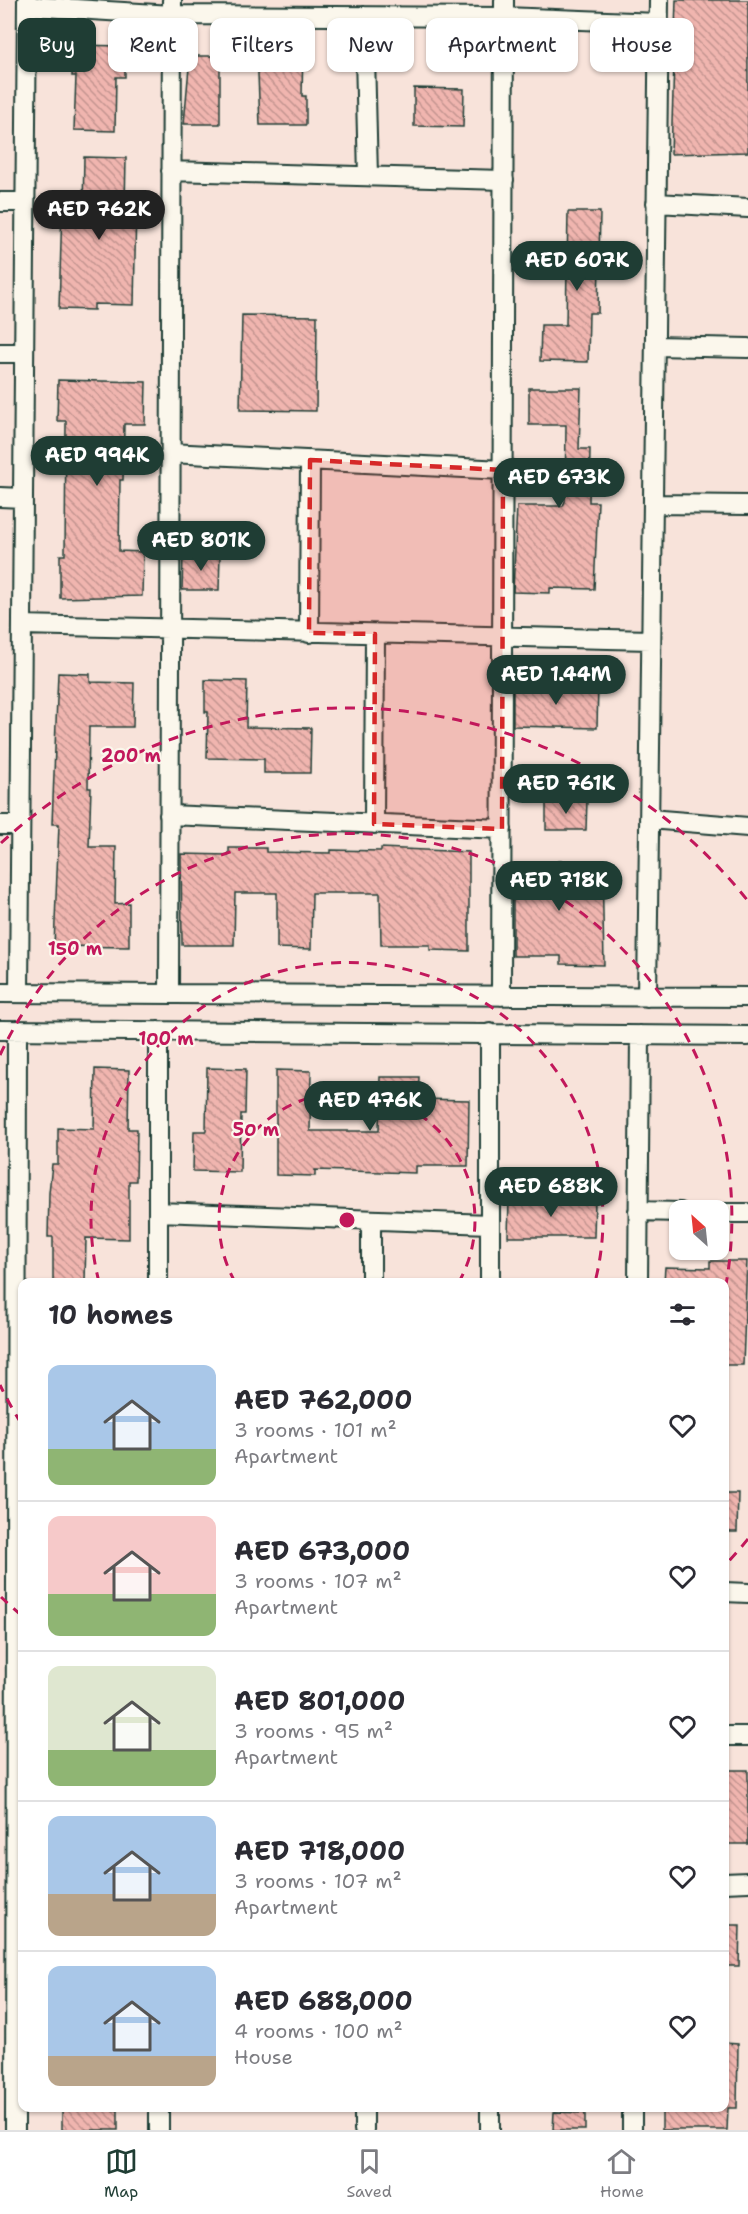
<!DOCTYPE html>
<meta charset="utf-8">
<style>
body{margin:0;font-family:"Shantell Sans",sans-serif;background:#f7f7f7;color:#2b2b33;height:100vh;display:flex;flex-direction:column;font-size:22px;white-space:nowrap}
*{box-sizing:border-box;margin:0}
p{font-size:20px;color:#7c7c81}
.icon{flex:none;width:33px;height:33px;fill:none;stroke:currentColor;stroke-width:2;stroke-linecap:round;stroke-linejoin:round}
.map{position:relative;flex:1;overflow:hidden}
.sheet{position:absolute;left:18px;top:1278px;width:711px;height:834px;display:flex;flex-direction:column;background:#fff;border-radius:12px;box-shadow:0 2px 4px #0004}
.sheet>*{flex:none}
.banner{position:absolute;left:18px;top:18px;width:712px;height:54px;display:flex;gap:12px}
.needle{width:39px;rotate:333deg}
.buttons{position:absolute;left:669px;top:1200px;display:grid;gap:12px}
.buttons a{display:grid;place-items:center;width:60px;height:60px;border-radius:12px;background:#fff;box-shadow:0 2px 4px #0004;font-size:30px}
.price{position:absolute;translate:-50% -51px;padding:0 14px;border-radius:21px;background:#1f3d34;color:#fff;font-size:20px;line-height:39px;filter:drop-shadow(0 2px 3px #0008)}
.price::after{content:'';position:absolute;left:50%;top:36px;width:18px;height:14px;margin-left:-9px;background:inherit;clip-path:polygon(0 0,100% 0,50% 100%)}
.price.active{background:#222;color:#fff}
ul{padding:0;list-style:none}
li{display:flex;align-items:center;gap:18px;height:150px;padding:0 30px}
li+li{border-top:2px solid #e1e1e2}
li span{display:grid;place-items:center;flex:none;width:168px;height:120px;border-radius:12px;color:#555}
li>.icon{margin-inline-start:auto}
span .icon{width:72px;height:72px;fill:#fffc;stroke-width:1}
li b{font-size:26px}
h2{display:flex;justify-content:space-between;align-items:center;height:72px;padding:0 30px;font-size:26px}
.chip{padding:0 21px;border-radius:12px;background:#fff;box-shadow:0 2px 4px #0004;font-size:21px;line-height:54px}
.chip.active{background:#1f3d34;color:#fff}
.tab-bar{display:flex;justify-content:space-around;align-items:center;height:84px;border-top:2px solid #e1e1e2;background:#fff;font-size:16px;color:#7c7c81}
.tab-bar a{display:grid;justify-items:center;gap:3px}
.tab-bar .active{color:#1f3d34}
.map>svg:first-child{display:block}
</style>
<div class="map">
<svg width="748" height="2130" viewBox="0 0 748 2130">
<defs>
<pattern id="building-back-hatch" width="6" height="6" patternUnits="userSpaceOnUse" patternTransform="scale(1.5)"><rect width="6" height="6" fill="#f0b5af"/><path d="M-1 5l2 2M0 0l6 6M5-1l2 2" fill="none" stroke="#c2948f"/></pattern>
</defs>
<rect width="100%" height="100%" fill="#f8e3da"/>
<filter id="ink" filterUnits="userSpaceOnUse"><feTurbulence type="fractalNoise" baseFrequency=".0167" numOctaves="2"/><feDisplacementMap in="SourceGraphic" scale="12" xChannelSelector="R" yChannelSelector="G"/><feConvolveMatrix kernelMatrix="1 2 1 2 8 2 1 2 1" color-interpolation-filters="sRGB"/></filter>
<g filter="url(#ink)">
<!-- building -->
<path fill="url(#building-back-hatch)" stroke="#1f3d34" stroke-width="1.5" d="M676,0h72v152l-77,2z
M73,45l52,1v31h-9l-1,54 -41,-1 2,-54h-4z
M257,48h46l-1,48h4v29h-46z
M190,56h30v68h-36z
M414,88l50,1 -1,38 -49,-1z
M84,157l42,1 -1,48h11l-2,99 -40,-1v6l-35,-1 3,-101h21z
M568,212h32l-2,101h-9l-1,49 -48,-1 1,-36h25z
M242,315l75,1 -1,95 -76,-1z
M58,380l88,2 -1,42h-21l-1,56h-3l-1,71 24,1 -1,44 -82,2v-43h5l1,-134h-9z
M529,388h52l-2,61h11l-1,53h9l-4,87 -44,-1v5l-37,-1 4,-86h46l2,-5 1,-76h-37z
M183,555h37l-1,35h-37z
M58,673l32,1v8l44,1 -1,44h-44l-1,61h3l-2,59h27l-1,57 14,-1v44l-75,-1 5,-122h-7z
M205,680l42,1 -1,46 65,1 -1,45h-46v-14l-57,-1 1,-46h-3z
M513,685h85l-1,43 -84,-2z
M546,800h41l-1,30h-40z
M229,848h37v4l65,1v-3l50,1v-3l88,4v99l-39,-1v-5h-49l-1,-52h-68l-1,56 -34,-1v-55h-42l-1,52h-52l-1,-91 48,1z
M559,861l43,1 2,103 -43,-1v-8h-48v-92h46z
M207,1068l39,1 -1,45h-4l-1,58 -47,-1 1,-40h12z
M95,1069l34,1 -1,59h9l-1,52h-7v58l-43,-1 -1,44h-32v-45h-5l1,-44 3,-29h6v-36l36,1z
M276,1070l35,1 -1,60h69l1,-54h39l-1,22 51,1 -1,66h-52v7l-101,-3v6l-39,-1z
M509,1199l86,1 -1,37h-86z
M710,1261h37l-4,104h-19v-83h-60l1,-15 45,1z
M724,1493h14l-1,39h-13z
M724,1770h24v74h-24z
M724,1925h16l-1,41h-15z
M724,2043l14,1 -1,64h-9l-1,22h-65v-22h62z
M62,2110h56v20h-56z
M554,2112l31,1v17h-32z"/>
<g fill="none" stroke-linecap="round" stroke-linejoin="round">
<defs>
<path id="minor" d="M27,6l145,9 332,2 154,6
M364,16l4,160
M171,171l333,9
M0,202h25
M656,203l92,5
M655,346l93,2
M0,353h24
M170,453l333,17
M0,497l23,1
M653,504l95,1
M22,625l629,15
M309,633l1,-173
M169,815l333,14
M649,819l99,8
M374,824l1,-190
M0,825h20
M0,993l748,4
M19,993l8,-993
M169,994l3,-994
M501,996l3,-996
M647,997l12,-997
M0,1030l748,6
M158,1031v251
M638,1211l42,1
M158,1212l332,12
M718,1213h30
M371,1220v62
M490,1282v-249
M638,1282l2,-247
M724,1592l24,1
M724,1736h24
M724,1883l24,-1
M159,2108v22
M364,2108v22
M490,2108v22
M15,2130l2,-1100
M632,2130v-22"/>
</defs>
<!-- minor casing -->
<use href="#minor" stroke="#1f3d34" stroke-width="22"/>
<!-- minor -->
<use href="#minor" stroke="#fbf7ec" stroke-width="18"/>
</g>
</g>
<!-- marked area -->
<path fill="#d62828" fill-opacity="0.2" stroke="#d62828" stroke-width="4.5" stroke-dasharray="12 8" stroke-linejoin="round" d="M310,460l193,10 -1,359 -128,-5 1,-190 -66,-1z"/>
<!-- distance rings -->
<g fill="none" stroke="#c2185b" stroke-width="3" stroke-dasharray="10 8">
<path d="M235 1282A128 128 0 1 1 459 1282"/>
<path d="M99 1282A256 256 0 1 1 595 1282"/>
<path d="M21 1423A384 384 0 0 1 0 1385M0 1055A384 384 0 0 1 725 1290"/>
<path d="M748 1539A512 512 0 0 1 727 1563M21 1615A512 512 0 0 1 1 1597M1 843A512 512 0 0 1 748 901"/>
</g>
<circle cx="347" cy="1220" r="9" fill="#c2185b" stroke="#fbf7ec" stroke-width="3"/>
<g font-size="18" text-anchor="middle" font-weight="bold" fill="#c2185b" stroke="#fbf7ec" stroke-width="4.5" stroke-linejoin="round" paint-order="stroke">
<text x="131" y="762">200 m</text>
<text x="75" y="955">150 m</text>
<text x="166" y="1045">100 m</text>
<text x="256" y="1136">50 m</text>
</g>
</svg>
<div class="buttons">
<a><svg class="needle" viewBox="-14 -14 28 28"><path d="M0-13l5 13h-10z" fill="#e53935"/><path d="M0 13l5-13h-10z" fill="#7c7c81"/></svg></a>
</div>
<b class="price active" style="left:99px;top:241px">AED 762K</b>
<b class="price" style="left:577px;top:292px">AED 607K</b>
<b class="price" style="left:97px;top:487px">AED 994K</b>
<b class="price" style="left:559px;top:509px">AED 673K</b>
<b class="price" style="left:201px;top:572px">AED 801K</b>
<b class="price" style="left:556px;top:706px">AED 1.44M</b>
<b class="price" style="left:566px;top:815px">AED 761K</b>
<b class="price" style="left:559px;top:912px">AED 718K</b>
<b class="price" style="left:370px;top:1132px">AED 476K</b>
<b class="price" style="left:551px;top:1218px">AED 688K</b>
<div class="banner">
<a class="chip active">Buy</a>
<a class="chip">Rent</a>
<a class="chip">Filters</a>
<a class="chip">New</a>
<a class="chip">Apartment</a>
<a class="chip">House</a>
</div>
<section class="sheet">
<h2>10 homes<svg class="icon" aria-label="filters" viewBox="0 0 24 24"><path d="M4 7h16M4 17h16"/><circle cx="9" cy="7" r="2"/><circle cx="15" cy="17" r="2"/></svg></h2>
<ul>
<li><span style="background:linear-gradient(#a9c7e8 70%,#8fb573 0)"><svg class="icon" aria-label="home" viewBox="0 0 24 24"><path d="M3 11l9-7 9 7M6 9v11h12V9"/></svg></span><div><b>AED 762,000</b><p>3 rooms · 101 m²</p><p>Apartment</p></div><svg class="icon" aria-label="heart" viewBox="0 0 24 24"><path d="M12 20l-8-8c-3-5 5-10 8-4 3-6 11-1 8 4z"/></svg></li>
<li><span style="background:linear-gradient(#f6c9c9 65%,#8fb573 0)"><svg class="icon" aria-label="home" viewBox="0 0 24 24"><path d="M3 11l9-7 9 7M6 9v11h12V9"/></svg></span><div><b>AED 673,000</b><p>3 rooms · 107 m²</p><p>Apartment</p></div><svg class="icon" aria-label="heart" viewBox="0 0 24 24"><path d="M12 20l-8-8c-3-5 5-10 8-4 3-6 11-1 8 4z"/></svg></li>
<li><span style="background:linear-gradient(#dfe7d0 70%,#8fb573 0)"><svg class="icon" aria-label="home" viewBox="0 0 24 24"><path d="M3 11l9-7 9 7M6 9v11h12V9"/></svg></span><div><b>AED 801,000</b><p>3 rooms · 95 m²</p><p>Apartment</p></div><svg class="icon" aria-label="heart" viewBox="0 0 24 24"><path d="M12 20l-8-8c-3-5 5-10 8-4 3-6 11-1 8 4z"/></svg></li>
<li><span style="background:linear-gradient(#a9c7e8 65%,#b9a48a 0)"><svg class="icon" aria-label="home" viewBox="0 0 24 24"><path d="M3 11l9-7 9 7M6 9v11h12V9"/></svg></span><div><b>AED 718,000</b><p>3 rooms · 107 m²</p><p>Apartment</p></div><svg class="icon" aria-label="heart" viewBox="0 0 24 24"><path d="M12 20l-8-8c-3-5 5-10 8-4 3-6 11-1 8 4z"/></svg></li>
<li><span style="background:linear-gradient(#a9c7e8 75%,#b9a48a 0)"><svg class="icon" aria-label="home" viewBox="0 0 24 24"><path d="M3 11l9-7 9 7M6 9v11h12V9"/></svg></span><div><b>AED 688,000</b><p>4 rooms · 100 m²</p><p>House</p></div><svg class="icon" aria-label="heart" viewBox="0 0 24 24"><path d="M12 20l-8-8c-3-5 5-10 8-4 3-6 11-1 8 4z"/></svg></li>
</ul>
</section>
</div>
<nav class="tab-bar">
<a class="active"><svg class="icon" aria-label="map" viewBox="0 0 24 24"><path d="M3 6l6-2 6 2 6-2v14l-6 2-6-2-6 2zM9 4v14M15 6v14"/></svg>Map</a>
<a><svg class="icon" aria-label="saved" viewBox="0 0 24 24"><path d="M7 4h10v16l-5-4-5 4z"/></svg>Saved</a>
<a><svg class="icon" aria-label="home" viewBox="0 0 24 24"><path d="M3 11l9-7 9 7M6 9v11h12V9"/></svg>Home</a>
</nav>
